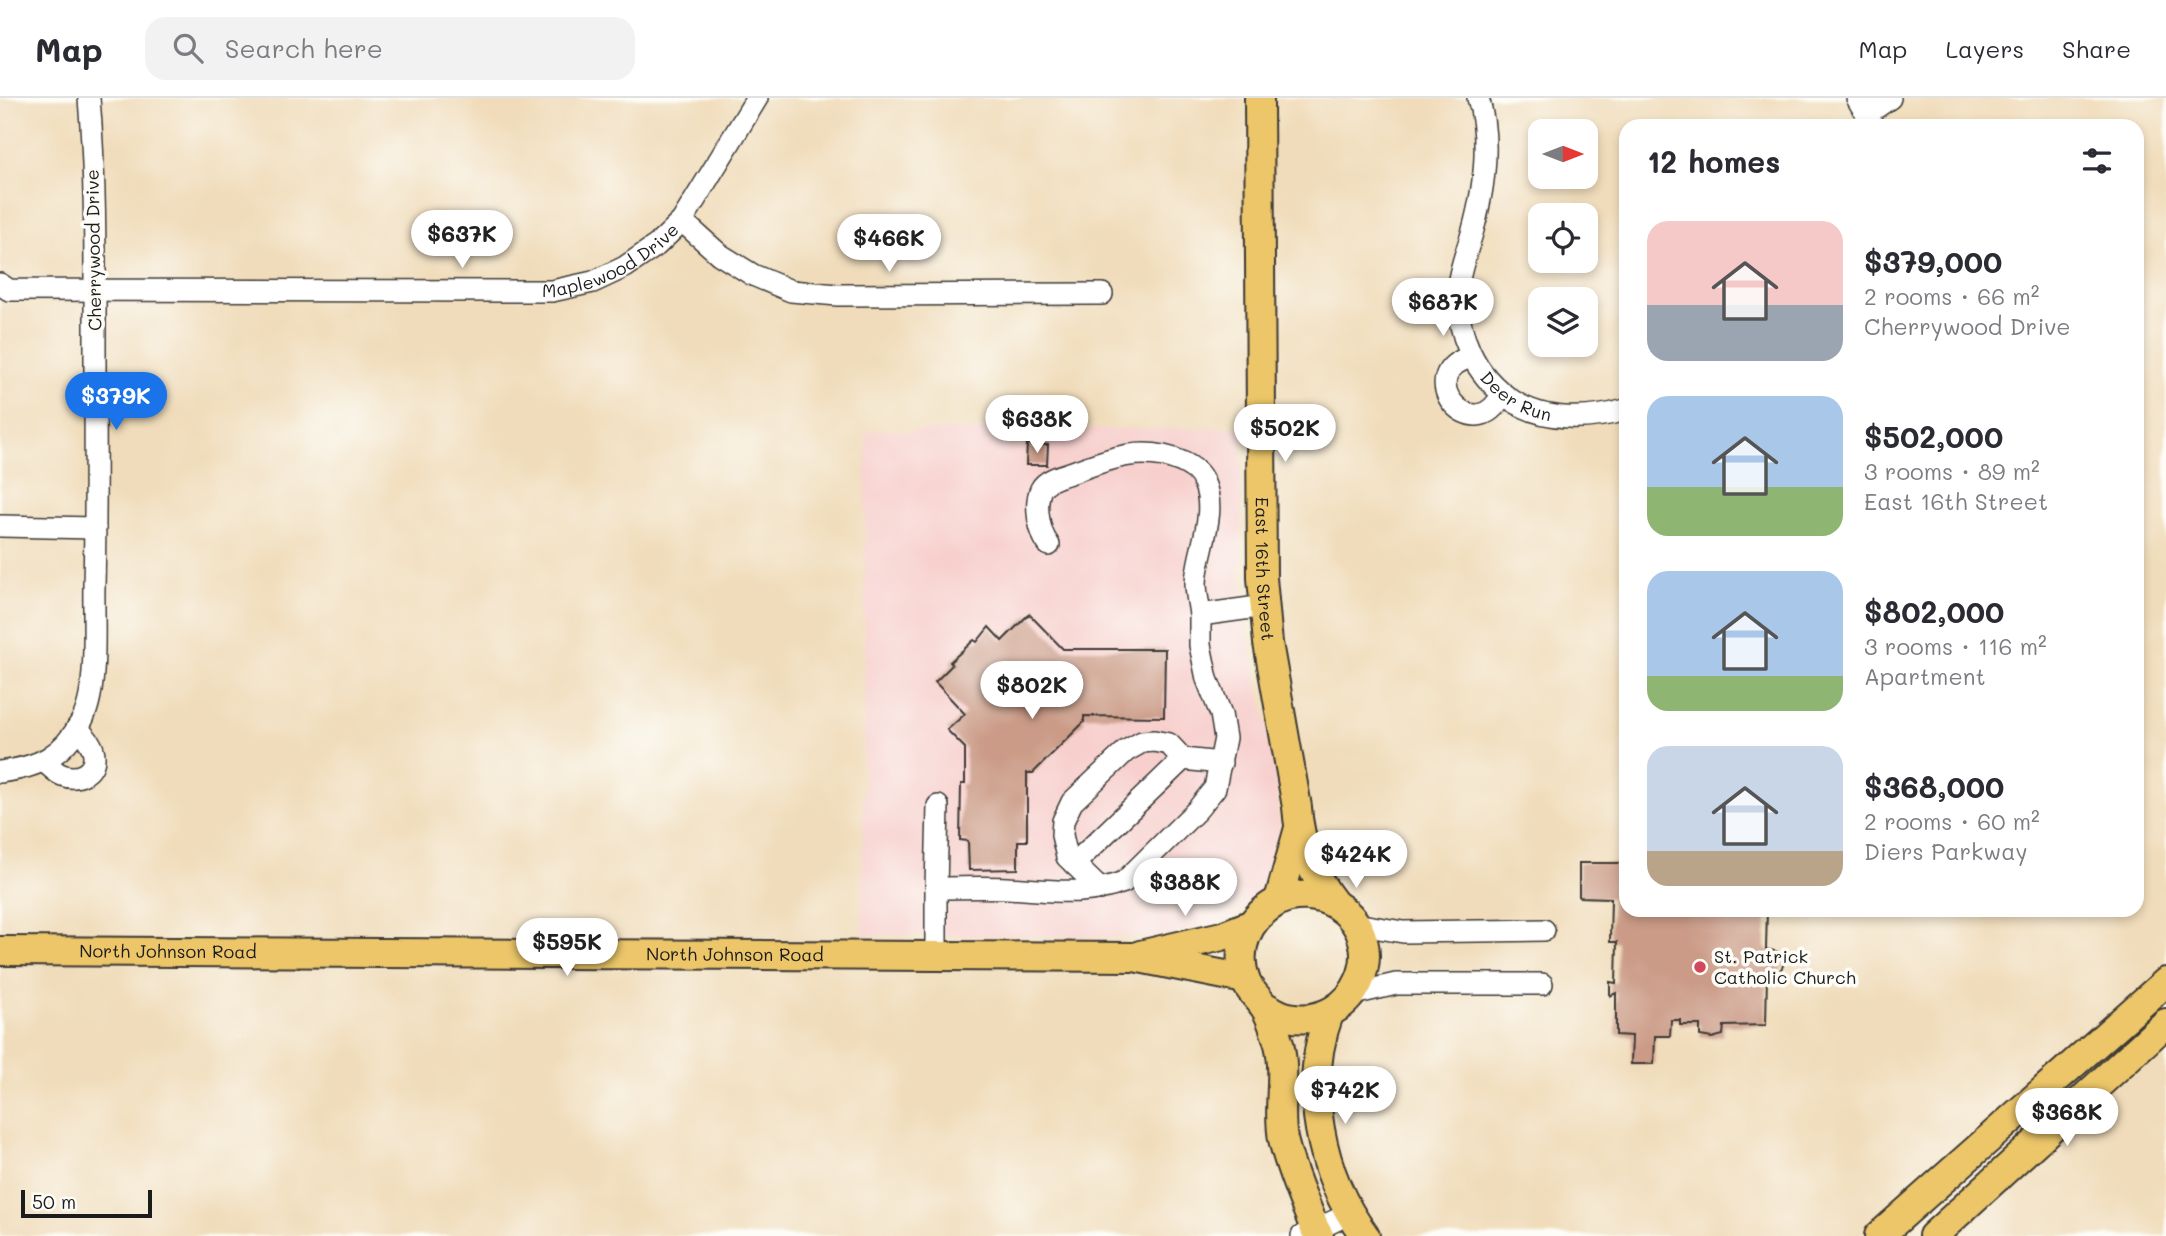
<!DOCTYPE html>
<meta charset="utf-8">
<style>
body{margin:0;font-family:Mali,sans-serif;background:#f2f2f3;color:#2b2b33;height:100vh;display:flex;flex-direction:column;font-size:26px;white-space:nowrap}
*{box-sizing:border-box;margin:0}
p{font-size:23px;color:#7c7c81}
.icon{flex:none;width:38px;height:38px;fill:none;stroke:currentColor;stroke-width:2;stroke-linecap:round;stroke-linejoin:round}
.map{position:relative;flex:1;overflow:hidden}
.side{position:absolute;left:1619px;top:21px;width:525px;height:798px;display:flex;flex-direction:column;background:#fff;border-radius:21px;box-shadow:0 4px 10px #0003}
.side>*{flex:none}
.needle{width:46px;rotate:90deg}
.fabs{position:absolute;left:1528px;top:21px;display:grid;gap:14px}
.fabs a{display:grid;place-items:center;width:70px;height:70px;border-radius:14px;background:#fff;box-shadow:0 4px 10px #0003;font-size:35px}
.scale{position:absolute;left:21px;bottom:18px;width:131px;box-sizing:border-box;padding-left:7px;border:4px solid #1c1c1c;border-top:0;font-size:19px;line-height:24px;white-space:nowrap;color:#1c1c1c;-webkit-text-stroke:5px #fdfcf7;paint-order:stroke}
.price{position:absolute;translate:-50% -60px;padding:0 16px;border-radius:24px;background:#fff;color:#222;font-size:23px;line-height:46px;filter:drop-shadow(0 2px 4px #0008)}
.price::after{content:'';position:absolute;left:50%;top:42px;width:21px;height:16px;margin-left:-10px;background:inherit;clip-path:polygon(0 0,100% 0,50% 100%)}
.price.current{background:#1a73e8;color:#fff}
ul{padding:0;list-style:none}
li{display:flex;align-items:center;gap:21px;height:175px;padding:0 28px}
li span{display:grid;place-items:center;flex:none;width:196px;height:140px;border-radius:21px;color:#555}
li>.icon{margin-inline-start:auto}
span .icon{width:84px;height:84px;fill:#fffc;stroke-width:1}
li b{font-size:30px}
h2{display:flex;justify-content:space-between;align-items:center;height:84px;padding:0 28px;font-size:30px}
header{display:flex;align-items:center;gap:42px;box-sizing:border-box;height:98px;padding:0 35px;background:#fff;border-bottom:2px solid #e1e1e2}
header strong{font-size:33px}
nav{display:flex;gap:38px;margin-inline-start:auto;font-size:24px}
.search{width:490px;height:63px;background:#f2f2f3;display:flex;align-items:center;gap:18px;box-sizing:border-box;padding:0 24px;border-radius:21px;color:#7c7c81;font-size:26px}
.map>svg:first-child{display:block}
</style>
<header>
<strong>Map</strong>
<div class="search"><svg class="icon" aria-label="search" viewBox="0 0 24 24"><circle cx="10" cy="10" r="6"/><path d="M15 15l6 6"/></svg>Search here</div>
<nav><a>Map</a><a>Layers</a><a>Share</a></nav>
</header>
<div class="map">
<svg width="2166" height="1138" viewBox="0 0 2166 1138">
<rect width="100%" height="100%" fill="#fdfcf7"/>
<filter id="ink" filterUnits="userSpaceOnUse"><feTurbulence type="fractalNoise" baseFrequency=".0143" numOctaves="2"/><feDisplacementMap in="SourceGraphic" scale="14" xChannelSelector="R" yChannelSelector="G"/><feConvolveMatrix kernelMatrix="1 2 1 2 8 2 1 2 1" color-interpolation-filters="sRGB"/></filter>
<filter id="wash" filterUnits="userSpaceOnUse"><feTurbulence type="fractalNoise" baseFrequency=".00686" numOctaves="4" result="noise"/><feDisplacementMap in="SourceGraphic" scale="28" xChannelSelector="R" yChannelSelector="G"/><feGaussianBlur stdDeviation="1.57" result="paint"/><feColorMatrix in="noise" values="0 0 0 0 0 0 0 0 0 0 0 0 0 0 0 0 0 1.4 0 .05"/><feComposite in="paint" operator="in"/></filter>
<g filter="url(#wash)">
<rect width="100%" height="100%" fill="#f0dcba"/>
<!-- built -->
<path fill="#f7d0ce" d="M1242,330l-1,152 6,55 19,84 9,55 6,73 -15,37 -16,20 -24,17 -59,16 -305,-2 4,-504z"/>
<g id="blocks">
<!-- building -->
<path fill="#cb9b87" d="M1027,346l21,1 -1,20h-21z
M1029,516l34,35h102l-1,68 -80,-1v6l-51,51h-6v68h-9v28l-49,1 -1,-29 -8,-1 1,-56h4v-36l-18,-18 18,-16 -30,-32 17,-17 -2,-3 24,-22 3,2 12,-15 13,14z
M1579,765h47v47h141l-1,39 13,3 5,12 -6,10 -11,1 -1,50 -42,1 -1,9 -11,3 -12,-2v-11h-20v-5h-9l-1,16h-15l-1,28h-23l1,-28 -16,-1v-42l-6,3v-14l6,1 1,-41h-7l1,-44 -32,-1z"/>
</g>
</g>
<g filter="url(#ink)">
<use href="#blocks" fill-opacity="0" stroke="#3c3934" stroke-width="2"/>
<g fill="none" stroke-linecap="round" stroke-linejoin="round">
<defs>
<g id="minor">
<path id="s1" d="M1478,0c13,41 6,91 -5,132 -5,18 -13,38 -15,56 -3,46 16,90 55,115 33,21 76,19 113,9"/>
<path d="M1857,0l16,28"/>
<path d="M1868,15l22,-15"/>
<path d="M682,123l37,33 34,21 38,16 47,4 264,-1"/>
<path id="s2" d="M0,186l9,6 543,1 41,-9 32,-15 32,-22 25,-24 75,-123"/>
<path d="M1472,259c-64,16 3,95 30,37"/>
<path d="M0,428l95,2"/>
<path d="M1049,447c-10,-12 -15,-41 -8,-56 5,-10 23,-14 32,-17 37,-14 71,-27 109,-10 10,5 18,10 22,21 14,31 -7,69 -8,100 0,11 3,22 4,32l65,-9"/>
<path d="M45,664c5,4 11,11 17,13 15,6 33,-2 32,-19 0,-12 -10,-20 -17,-28"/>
<path d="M0,674c38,-5 62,-15 81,-50 18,-30 12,-100 13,-136 2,-80 1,-159 1,-239 0,-83 1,-166 -6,-249"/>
<path d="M1074,766l109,-105"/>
<path d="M936,790l2,-82"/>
<path d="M1100,791l-33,-32 -5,-22 1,-14 9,-19 54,-51 16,-9 12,-1 15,3 14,15 38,4"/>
<path d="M1355,826l48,8 141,-2"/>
<path d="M936,857v-67c24,0 47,-1 71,0 41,2 78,9 117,-6l73,-72 18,-22 10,-50 -4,-24 -14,-35 -7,-34v-30"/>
<path d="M1353,896l43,-10h146"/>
<path d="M1302,1138l47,-22"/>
</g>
<g id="major">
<path id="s3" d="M1259,0l3,480 6,65 29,164c2,34 16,70 37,96"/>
<path d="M1279,802l20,-72"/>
<path id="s4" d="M0,853l1134,6 111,22"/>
<path d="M1140,857l82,-19 28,-11"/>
<path d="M1264,908c8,4 16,10 24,11 68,14 107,-75 48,-112 -17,-11 -43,-13 -61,-2 -27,16 -40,45 -30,76 3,11 12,17 18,26 8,10 12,27 16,39 8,32 -2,64 4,95 7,31 21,61 32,90l4,7"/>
<path d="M1329,916c-27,72 -9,161 36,222"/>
<path d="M1879,1138l287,-254"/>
<path d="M1933,1138l233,-213"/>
</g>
</defs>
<!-- minor casing -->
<use href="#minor" stroke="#3c3934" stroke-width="24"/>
<!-- major casing -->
<use href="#major" stroke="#3c3934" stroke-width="32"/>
<!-- minor -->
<use href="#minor" stroke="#fff" stroke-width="21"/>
<!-- major -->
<use href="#major" stroke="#ecc669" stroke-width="28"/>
</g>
</g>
<!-- markers -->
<circle fill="#d1495b" stroke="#fdfcf7" stroke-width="2.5" cx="1700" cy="869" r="7"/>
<g text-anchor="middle" stroke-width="7" stroke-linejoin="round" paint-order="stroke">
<!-- street labels -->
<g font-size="18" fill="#1c1c1c" stroke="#fdfcf7">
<text transform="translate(94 152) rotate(-91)" y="6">Cherrywood Drive</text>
<text dy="6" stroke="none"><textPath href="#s2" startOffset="620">Maplewood Drive</textPath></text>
<text dy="6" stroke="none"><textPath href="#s1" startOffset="326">Deer Run</textPath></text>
<text dy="6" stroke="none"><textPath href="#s3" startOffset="471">East 16th Street</textPath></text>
<text dy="6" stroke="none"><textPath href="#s4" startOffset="168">North Johnson Road</textPath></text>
<text dy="6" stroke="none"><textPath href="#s4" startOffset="735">North Johnson Road</textPath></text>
</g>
<!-- poi labels -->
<g font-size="18" fill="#1c1c1c" stroke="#fdfcf7" text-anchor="start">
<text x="1714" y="865">St. Patrick<tspan x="1714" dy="21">Catholic Church</tspan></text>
</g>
</g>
</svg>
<div class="fabs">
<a><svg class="needle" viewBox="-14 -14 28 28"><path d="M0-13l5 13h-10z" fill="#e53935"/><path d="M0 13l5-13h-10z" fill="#7c7c81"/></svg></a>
<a><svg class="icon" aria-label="locate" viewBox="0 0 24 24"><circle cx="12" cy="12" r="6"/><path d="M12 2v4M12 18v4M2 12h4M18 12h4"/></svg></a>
<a><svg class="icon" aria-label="layers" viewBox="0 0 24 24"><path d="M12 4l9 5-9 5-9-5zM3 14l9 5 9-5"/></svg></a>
</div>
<div class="scale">50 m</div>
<b class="price" style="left:462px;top:172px">$637K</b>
<b class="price" style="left:889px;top:176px">$466K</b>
<b class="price" style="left:1443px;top:240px">$687K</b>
<b class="price current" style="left:116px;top:334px">$379K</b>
<b class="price" style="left:1037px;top:357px">$638K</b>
<b class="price" style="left:1285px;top:366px">$502K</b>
<b class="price" style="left:1032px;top:623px">$802K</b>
<b class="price" style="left:1356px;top:792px">$424K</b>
<b class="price" style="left:1185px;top:820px">$388K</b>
<b class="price" style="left:567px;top:880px">$595K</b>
<b class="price" style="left:1345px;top:1028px">$742K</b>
<b class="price" style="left:2067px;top:1050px">$368K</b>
<section class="side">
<h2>12 homes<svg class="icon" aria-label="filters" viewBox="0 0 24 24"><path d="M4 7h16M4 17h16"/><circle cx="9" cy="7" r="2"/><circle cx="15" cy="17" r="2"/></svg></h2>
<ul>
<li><span style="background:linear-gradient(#f6c9c9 60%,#9aa5b1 0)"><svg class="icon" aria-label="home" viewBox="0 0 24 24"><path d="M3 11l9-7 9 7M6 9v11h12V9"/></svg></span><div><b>$379,000</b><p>2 rooms · 66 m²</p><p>Cherrywood Drive</p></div></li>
<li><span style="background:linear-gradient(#a9c7e8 65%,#8fb573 0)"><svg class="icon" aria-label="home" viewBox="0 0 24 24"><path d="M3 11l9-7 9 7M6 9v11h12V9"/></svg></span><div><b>$502,000</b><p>3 rooms · 89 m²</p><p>East 16th Street</p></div></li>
<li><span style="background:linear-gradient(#a9c7e8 75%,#8fb573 0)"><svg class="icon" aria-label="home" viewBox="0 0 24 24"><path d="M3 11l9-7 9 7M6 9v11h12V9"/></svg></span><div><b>$802,000</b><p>3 rooms · 116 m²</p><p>Apartment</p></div></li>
<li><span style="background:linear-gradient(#c9d6e8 75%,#b9a48a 0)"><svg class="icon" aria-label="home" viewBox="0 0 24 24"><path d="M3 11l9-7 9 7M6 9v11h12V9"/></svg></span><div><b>$368,000</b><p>2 rooms · 60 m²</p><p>Diers Parkway</p></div></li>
</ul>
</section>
</div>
